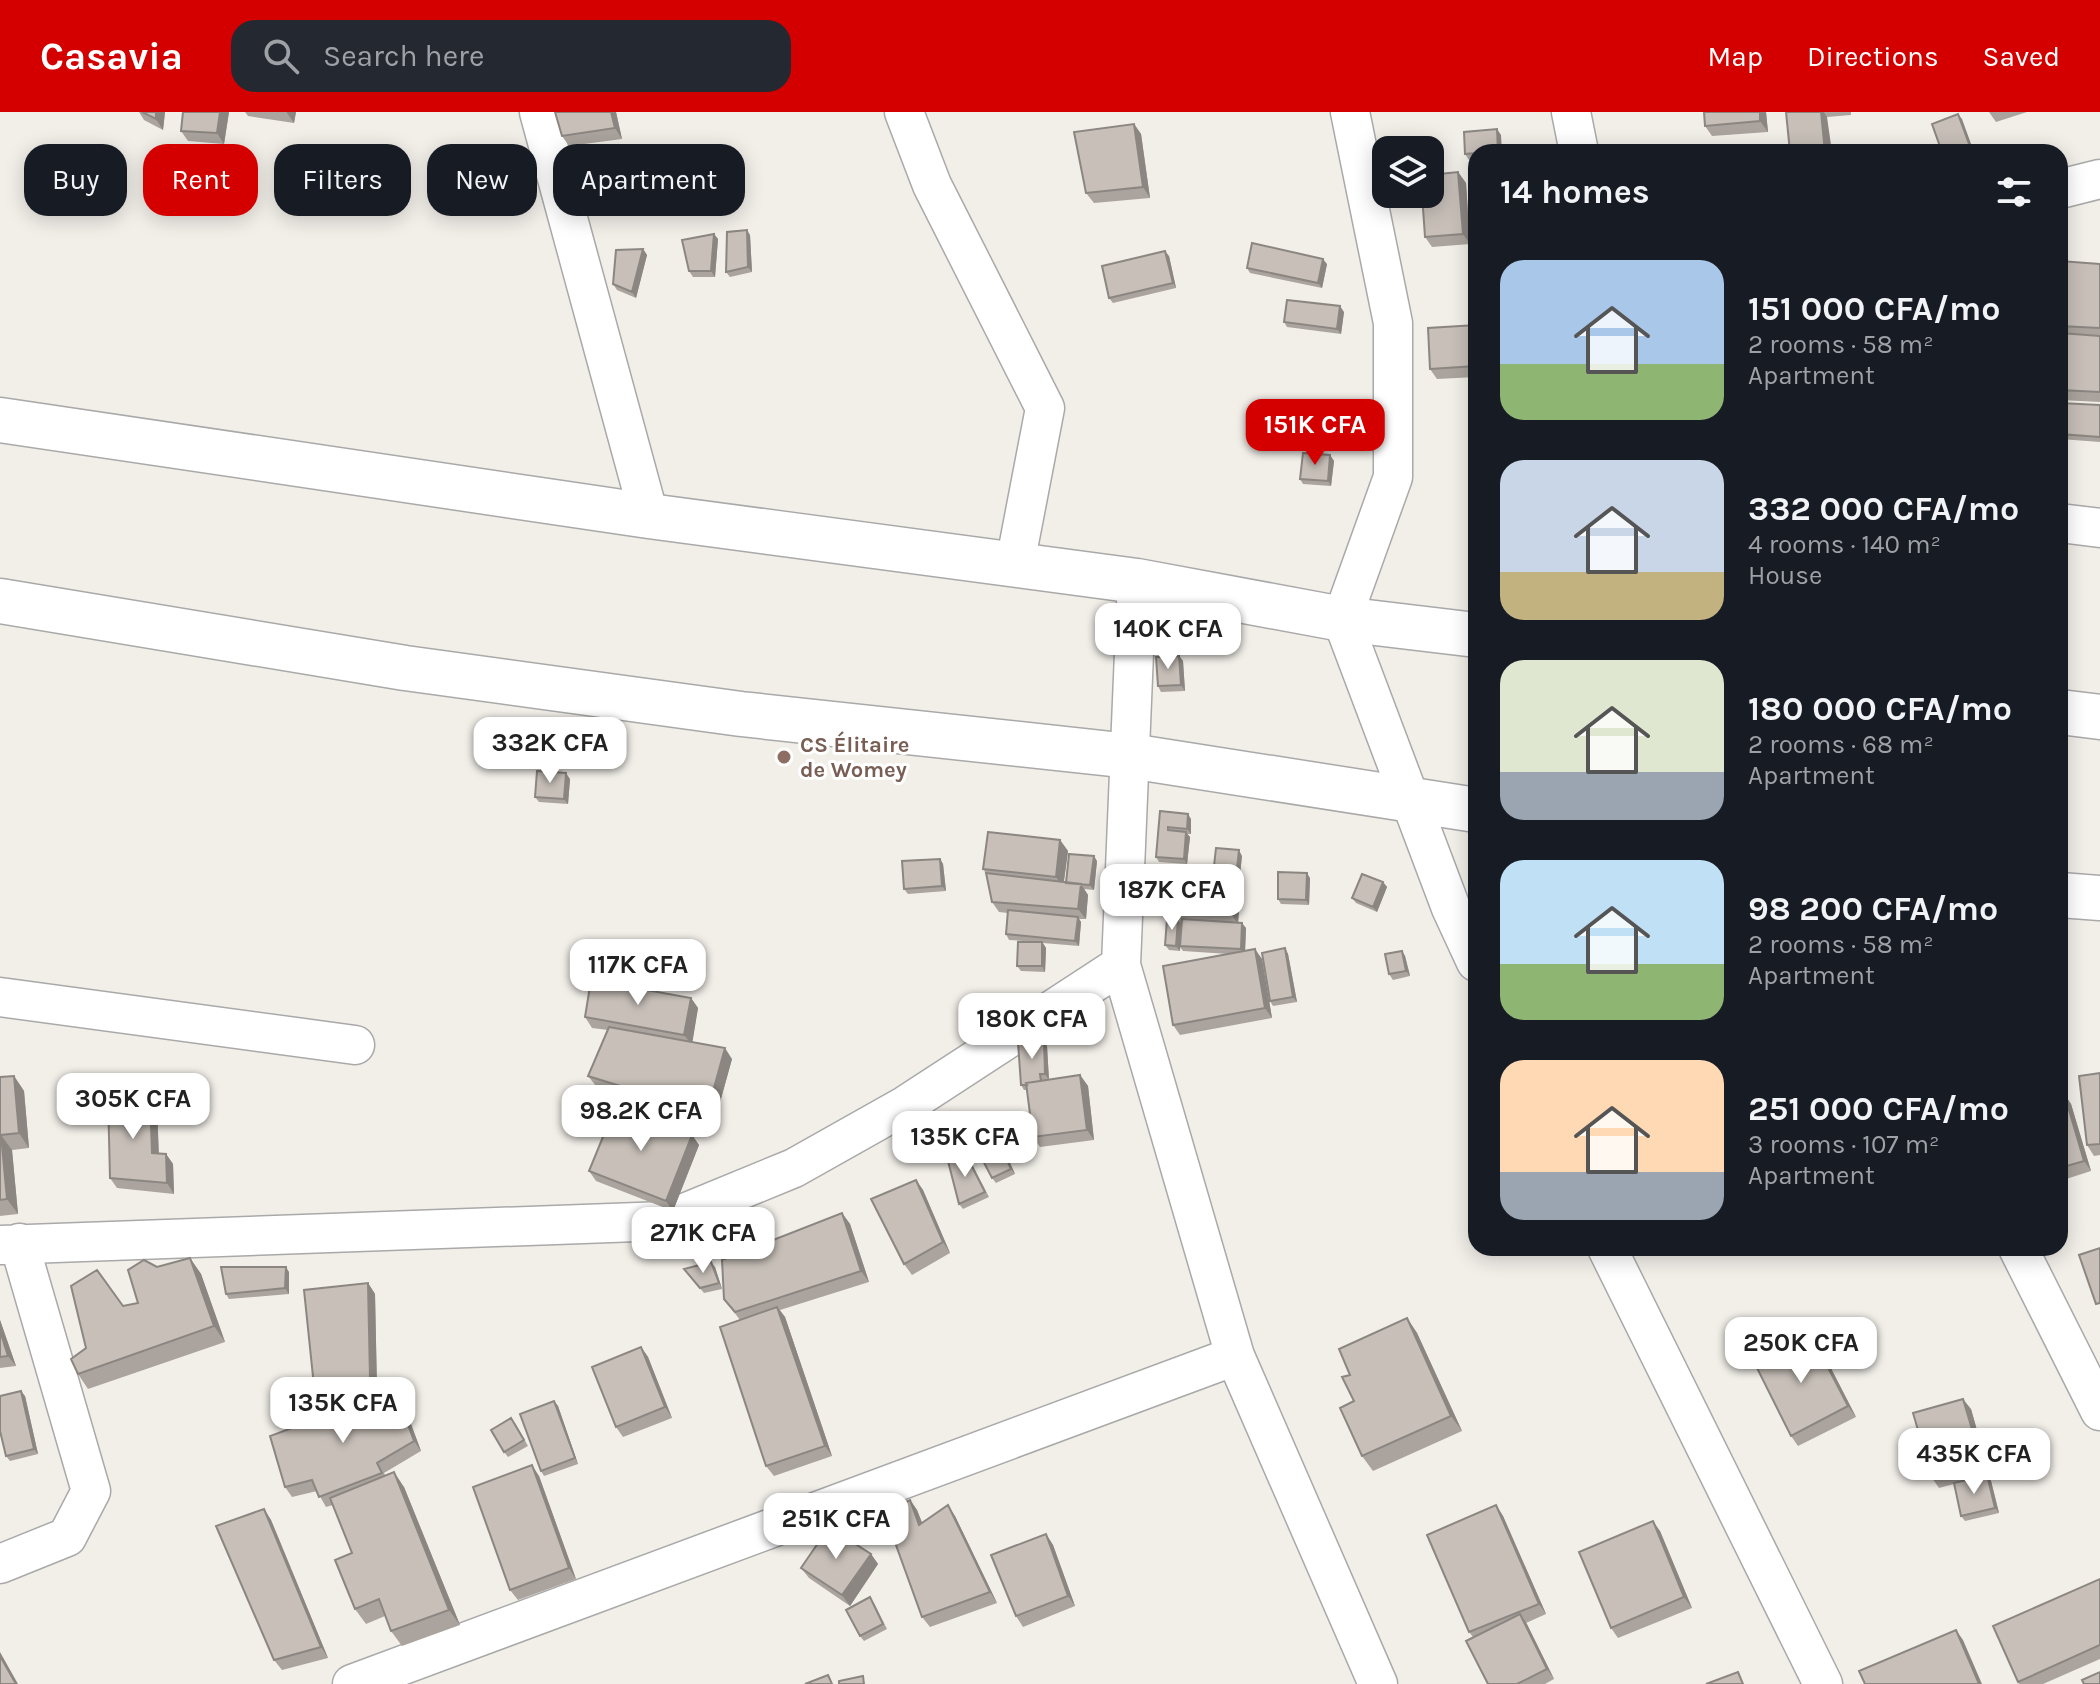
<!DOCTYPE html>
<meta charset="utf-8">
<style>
body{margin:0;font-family:Karla,sans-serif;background:#242831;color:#f1f3f6;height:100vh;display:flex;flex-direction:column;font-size:30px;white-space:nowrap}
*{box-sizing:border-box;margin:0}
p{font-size:26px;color:#9ea1a6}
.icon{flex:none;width:44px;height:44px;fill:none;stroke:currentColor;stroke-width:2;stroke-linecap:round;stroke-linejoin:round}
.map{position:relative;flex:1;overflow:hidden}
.details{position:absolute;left:1468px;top:32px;width:600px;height:1112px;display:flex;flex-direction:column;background:#171b24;border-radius:24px;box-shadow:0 4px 20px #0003}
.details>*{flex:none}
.top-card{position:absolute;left:24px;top:32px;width:760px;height:72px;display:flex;gap:16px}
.fabs{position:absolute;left:1372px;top:24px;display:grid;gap:16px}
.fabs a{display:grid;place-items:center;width:72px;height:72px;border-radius:16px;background:#171b24;box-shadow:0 4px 20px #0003;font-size:40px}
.price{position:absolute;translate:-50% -68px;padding:0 18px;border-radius:16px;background:#fff;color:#222;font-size:26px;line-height:52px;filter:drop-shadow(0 2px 4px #0008)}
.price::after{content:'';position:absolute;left:50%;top:48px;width:24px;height:18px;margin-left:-12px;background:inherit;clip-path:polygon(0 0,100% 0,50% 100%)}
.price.selected{background:#d40000;color:#fff}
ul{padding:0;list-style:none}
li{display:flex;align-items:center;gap:24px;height:200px;padding:0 32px}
li span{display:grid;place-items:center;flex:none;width:224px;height:160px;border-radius:24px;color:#555}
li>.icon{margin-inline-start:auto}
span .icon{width:96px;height:96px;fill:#fffc;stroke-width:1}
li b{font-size:34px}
h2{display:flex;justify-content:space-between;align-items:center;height:96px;padding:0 32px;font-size:34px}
.tag{padding:0 28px;border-radius:24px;background:#171b24;box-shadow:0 4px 20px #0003;font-size:28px;line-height:72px}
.tag.selected{background:#d40000;color:#fff}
header{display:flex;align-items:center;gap:48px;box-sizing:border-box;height:112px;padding:0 40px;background:#d40000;color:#fff}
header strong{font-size:38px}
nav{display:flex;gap:44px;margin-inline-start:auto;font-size:28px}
.search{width:560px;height:72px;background:#242831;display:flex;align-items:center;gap:20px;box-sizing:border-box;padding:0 28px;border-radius:24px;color:#9ea1a6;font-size:30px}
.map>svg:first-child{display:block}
</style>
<header>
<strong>Casavia</strong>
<div class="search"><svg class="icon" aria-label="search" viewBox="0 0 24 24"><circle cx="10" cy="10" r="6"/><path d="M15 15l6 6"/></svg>Search here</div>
<nav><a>Map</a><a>Directions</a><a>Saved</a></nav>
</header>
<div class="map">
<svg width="2100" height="1572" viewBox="0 0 2100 1572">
<rect width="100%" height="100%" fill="#f2efe9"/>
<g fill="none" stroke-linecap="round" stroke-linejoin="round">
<defs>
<path id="minor" d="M539,0l110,404
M904,0l28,73 113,223 -30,156
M1350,0l43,211v154l-51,142 109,289 25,54
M1571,0l8,40
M2060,77l40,-10
M2060,411l40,5
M1137,469l-16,384 114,391 143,328
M0,885l355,48
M0,1133l665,-24 129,-53 112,-63 215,-140
M1607,1136l216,436
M2018,1136l82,163
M0,1452l67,-27 24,-46 -72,-248
M352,1572l883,-328"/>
<path id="tertiary" d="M0,308l649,96 488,65 205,38 134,16
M0,489l405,67 336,46 389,42 346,54
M2060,600l40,5
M2060,783l40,3"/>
</defs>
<!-- minor casing -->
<use href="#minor" stroke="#a9a9a9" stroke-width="41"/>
<!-- tertiary casing -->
<use href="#tertiary" stroke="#a9a9a9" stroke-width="47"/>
<!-- minor -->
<use href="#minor" stroke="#fff" stroke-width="38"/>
<!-- tertiary -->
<use href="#tertiary" stroke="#fff" stroke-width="44"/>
</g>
<!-- wall -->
<path fill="#aba49e" d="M139,0h26l-2,18 -19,-10z
M229,0l-5,32 -36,-3 -7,-10z
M245,0h51l-2,11 -46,-7z
M555,0h61l6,27 -53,7 -7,-10z
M1766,0l2,20 -56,4 -7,-10z
M1786,0h65v3l-24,2z
M1989,0h38l-31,10z
M1134,12l7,10 9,64 -56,5 -8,-10z
M1501,23l-25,17v7l-7,1 -4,-6z
M623,58l4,5 5,27 -50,7 -3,-6z
M1458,60l8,11 4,61 -38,3 -7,-10z
M714,122l4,5 -3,38h-22l-4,-6z
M750,123l2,37 -22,5 -4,-5z
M643,137l4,6 -11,43 -19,-8 -4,-6z
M1169,144l7,32 -63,15 -4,-5z
M2060,149l40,3v138l-40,-2z
M1327,152l-5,24 -72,-15 -3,-5z
M1344,200l-3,22 -54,-7 -3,-5z
M1476,213v52l-39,2 -7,-10z
M2060,291l40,2v37l-40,-3z
M1330,343l4,6 -3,25 -28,-2 -3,-5z
M1179,544l4,5 2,30 -24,1 -3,-6z
M570,667l-2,25 -29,-2 -4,-5z
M1160,699l31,8v15h-4l3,3 -3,27 -28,-2 -3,-5z
M1060,728l8,11 -4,31 2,1 31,-22 -3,29 -10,-1 4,6 -2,24h-7l2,3 -2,24 -36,-3 3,5 -1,24 -24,-1 -4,-5 23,-24 -31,-2 -3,-6 2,-21 -9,-1 -7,-10 -6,-29 -3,-4z
M1242,744l-2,18 -23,-3 -3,-5z
M940,747l3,5 3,27 -38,3 -4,-5z
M1310,766l-1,27 -28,-1 -3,-5z
M1383,770l4,5 -10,25 -21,-9 -4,-5z
M1241,774l-3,36 8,6 -1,22 17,9 10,59 -92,17 -7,-10 55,-71 -45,-3 -3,-4v4l-11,-1 -4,-5 2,-26 -8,-10z
M1285,836l3,6 9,48 -24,4 -3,-5z
M1402,839l3,5 5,20 -17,4 -4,-6z
M691,886l7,10 -6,34 40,17 -18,65 -118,-38 -8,-10 20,-46 -16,-2 -7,-11z
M1047,934l2,34 31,-5 8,11 6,54 -54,7 -7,-10 -6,-47h-3l-3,-5z
M2100,961v82l-6,1 -7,-11z
M14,964l10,15 5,57 -17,2 6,64 -18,2v-139z
M2060,983l11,9 20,67 -31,10z
M157,994l2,48h7l7,10 1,30 -57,-6 -7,-10z
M990,1009l4,6 21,47 -19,9 -4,-5z
M692,1023l7,10 -26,66 -77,-30 -7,-10z
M969,1046l20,39 -26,12 -4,-5z
M916,1068l7,10 27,63 -38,22 -8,-11z
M842,1101l8,11 19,58 -89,28 5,7 47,139 -58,20 -8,-10 -26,-146 -16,-21z
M190,1146l11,16 24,68 -137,47 -10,-15 8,-26 52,-45 19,-36z
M715,1155l7,22 -18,4 -16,-19z
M289,1160v22l-60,5 -3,-5z
M368,1171l7,11 2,95 -56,7 -7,-10z
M1407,1206l10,15 45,98 -89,40 -11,-15 -12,-81z
M0,1208l16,46 -16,2z
M1819,1233l37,72 -58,29 -7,-10z
M641,1235l7,10 24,61 -49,19 -7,-10z
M395,1278l7,10 19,51 -37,22 1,2 19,12 56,138 -58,21 -11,-15 -6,-15 -19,8 -11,-15 -3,-56 -19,-48 -7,2 -9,-16 -25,6 -7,-10z
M25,1284l13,58 -28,7 -4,-5z
M554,1289l4,5 20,58 -34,12 -3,-5z
M1971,1297l18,64 -28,8 26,-6 4,6 8,32 -34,8 -4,-5 -7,-32 -15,4 -7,-10z
M515,1311l13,23 -20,11 -4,-5z
M539,1364l37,103 -58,21 -8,-10z
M910,1388l7,10 5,13 33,-7 42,87 -67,24 -8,-10z
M1496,1393l7,11 43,98 -20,9 28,56 -9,5h-57l-15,-47 -4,-5z
M264,1397l7,11 57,138 -46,12 -8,-10z
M1660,1419l32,77 -74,30 -7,-10z
M1046,1422l7,11 22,61 -52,21 -7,-11z
M871,1442l7,10 -28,42 -41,-28 -8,-10z
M2100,1467v80l-57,25h-24l-1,-2z
M874,1491l13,26 -23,12 -4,-5z"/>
<!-- shaded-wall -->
<path fill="#8b8681" d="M156,0h9l-2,18 -7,-11z
M220,0h9l-5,32 -7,-11z
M287,0h9l-2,11 -7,-10z
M611,0h5l6,27 -7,-11z
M1760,0h6l2,20 -8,-11z
M1821,0h3l3,5 5,35h-7z
M1958,2l4,5 12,33h-2z
M1134,12l7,10 9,64 -7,-11z
M1497,17l4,6 1,17h-4z
M623,58l4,5 5,27 -4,-5z
M1458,60l8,11 4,61 -7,-10z
M747,118l3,5 2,37 -4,-5z
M714,122l4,5 -3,38 -4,-6z
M643,137l4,6 -11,43 -4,-6z
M1165,139l4,5 7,32 -3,-5z
M1323,147l4,5 -5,24 -4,-5z
M1340,194l4,6 -3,22 -4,-5z
M1330,343l4,6 -3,25 -3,-5z
M1179,544l4,5 2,30 -4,-6z
M566,661l4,6 -2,25 -4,-5z
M1188,702l3,5v15l-4,-5z
M1186,720l4,5 -3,27 -3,-5z
M1060,728l8,11 -5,36 -7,-10z
M1239,738l3,6 -2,18 -3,-6z
M1094,744l3,5 -3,29 -4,-5z
M940,747l3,5 3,27 -4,-5z
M1307,761l3,5 -1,27 -3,-5z
M1234,764l7,10 -3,38 -7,-10z
M1383,770l4,5 -10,25 -4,-5z
M1081,772l7,11 -2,24 -8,-10z
M1078,805l3,5 -2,24 -4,-5z
M1178,808l4,5 -2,26 -4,-5z
M1242,811l4,5 -1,26 -4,-5z
M1042,830l4,6 -1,24 -3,-6z
M1285,836l3,6 9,48 -4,-5z
M1255,837l7,10 10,59 -7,-10z
M1402,839l3,5 5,20 -4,-5z
M691,886l7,10 -6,37 -8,-10z
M1044,928l3,6 2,34 -4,-6z
M725,936l7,11 -18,65 -7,-11z
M1080,963l8,11 6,54 -7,-10z
M14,964l10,15 5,57 -10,-15z
M2064,981l7,11 20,67 -7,-10z
M150,984l7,10 2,58 -7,-11z
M990,1009l4,6 21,47 -4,-5z
M1,1023l11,15 6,64 -11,-15z
M692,1023l7,10 -26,66 -7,-10z
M166,1042l7,10 1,30 -7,-11z
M916,1068l7,10 27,63 -7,-11z
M842,1101l8,11 19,58 -8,-11z
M190,1146l11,16 24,68 -11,-16z
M711,1150l4,5 7,22 -3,-6z
M286,1155l3,5v22l-4,-6z
M368,1171l7,11 2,95 -7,-11z
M777,1195l8,10 47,139 -7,-10z
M1407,1206l10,15 45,98 -11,-15z
M0,1208l16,46 -8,-10 -8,-25z
M1811,1223l8,10 37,72 -8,-11z
M641,1235l7,10 24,61 -7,-11z
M395,1278l7,10 19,51 -7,-10z
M21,1279l4,5 13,58 -4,-5z
M1963,1287l8,10 18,64 -7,-10z
M554,1289l4,5 20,58 -3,-6z
M532,1353l7,11 37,103 -7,-11z
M394,1360l10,15 56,138 -11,-15z
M1987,1363l4,6 8,32 -4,-5z
M910,1388l7,10 10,25 -8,-10z
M948,1393l7,11 42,87 -7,-11z
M1496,1393l7,11 43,98 -7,-10z
M264,1397l7,11 57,138 -7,-11z
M1653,1409l7,10 32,77 -8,-11z
M1046,1422l7,11 22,61 -7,-10z
M871,1442l7,10 -28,42 -8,-11z
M1520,1502l7,10 27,55 -7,-10z
M1956,1518l7,10 19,44h-3z
M0,1540l18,32h-2l-16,-28z"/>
<!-- building -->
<path fill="#c7bfb8" stroke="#8b8681" stroke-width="2" d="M142,0h14v7z
M183,0h37l-3,21 -36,-2z
M555,0h56l4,16 -53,8z
M1704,0h56v9l-55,5z
M1786,0h35l4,40h-35z
M1958,2l14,38h-30l-10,-28z
M1134,12l9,63 -57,6 -12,-61z
M1497,17l1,23h-22v1l-11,1 -1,-22z
M623,58l5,27 -49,6 -6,-29z
M1458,60l5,62 -38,3 -3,-43h8v-19z
M747,118l1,37 -22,5 1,-40z
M714,122l-3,37h-22l-7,-31z
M1252,131l71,16 -5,24 -71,-15z
M643,137l-11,43 -19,-8 3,-34z
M1165,139l8,32 -64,15 -7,-32z
M2060,149l40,3v64l-40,-2z
M1287,188l53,6 -3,23 -53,-7z
M1476,213v41l-46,3 -2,-41z
M2060,221l40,3v56l-40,-2z
M2060,291l40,2v32l-40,-3z
M1303,341l27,2 -2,26 -28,-2z
M1179,544l2,29 -23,1 -2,-29z
M537,659l29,2 -2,26 -29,-2z
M1160,699l28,3 -1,15 -19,-2v3l18,2 -2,27 -28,-2z
M988,720l72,8 -4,37 -73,-8z
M1216,736l23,2 -2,18 -23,-2z
M1069,742l25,2 -4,29 -24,-2z
M940,747l2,27 -38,3 -2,-28z
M1162,759l72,5 -3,38 -72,-5z
M1278,760l29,1 -1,27 -28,-1z
M986,761l95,11 -3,25 -86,-7z
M1362,762l21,8 -10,25 -21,-9z
M1008,798l70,7 -3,24 -69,-7z
M1167,807l11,1 -2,26 -11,-1z
M1182,807l60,4 -1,26 -61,-3z
M1018,830h24v24h-25z
M1285,836l8,49 -23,4 -8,-48z
M1255,837l10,59 -92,17 -10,-59z
M1402,839l4,20 -17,3 -4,-20z
M591,868l100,18 -7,37 -99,-18z
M609,915l116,21 -18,65 -119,-37z
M1044,928l1,34h-5l1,7 -15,2 1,2h-6l-3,-43z
M2100,961v71l-13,1 -8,-69z
M1080,963l7,55 -54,7 -7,-54z
M14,964l5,57 -18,2 6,64 -7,1v-123z
M2064,981l20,68 -24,7v-73z
M150,984l2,57 14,1 1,29 -57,-5 -2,-81z
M616,993l76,30 -26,66 -77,-30z
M990,1009l21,48 -19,9 -25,-48z
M965,1041l20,39 -26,12 -11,-43z
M916,1068l27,62 -39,22 -33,-65z
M842,1101l19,58 -126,41 -11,-13 -2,-39z
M2100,1136v55l-4,1 -17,-49z
M190,1146l24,68 -136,48 -7,-15 15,-11 -15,-62 26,-16 26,36 15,-3 -10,-33 16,-10 13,7z
M711,1150l8,21 -19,5 -16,-19z
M221,1155h65l-1,21 -59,6z
M368,1171l2,95 -56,8 -10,-96z
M777,1195l48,139 -59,20 -46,-139z
M1407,1206l44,98 -89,40 -22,-48 14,-7 -12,-24 8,-2 -11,-26z
M0,1219l8,25 -8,1z
M1811,1223l37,71 -57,30 -36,-72z
M641,1235l24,60 -49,20 -24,-60z
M395,1278l19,51 -37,22 5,10 -63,24 -7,-17 -27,7 -15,-51z
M21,1279l13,58 -28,7 -6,-25v-35z
M1963,1287l19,64 -50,15 -19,-65z
M554,1289l21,57 -34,13 -21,-57z
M511,1306l13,22 -20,12 -13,-22z
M532,1353l37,103 -59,22 -37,-103z
M394,1360l55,138 -58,21 -12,-32 -24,10 -20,-49 17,-7 -22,-55z
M1987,1363l8,33 -34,8 -7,-33z
M910,1388l9,25 29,-20 42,87 -68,25 -38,-105z
M1496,1393l43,99 -70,28 -42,-97z
M264,1397l57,138 -47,13 -58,-134z
M1653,1409l31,76 -73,31 -32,-76z
M829,1415l42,27 -29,41 -41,-27z
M1046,1422l22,62 -52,20 -25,-61z
M2100,1467v66l-82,37 -25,-56z
M870,1485l13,27 -23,12 -14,-26z
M1520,1502l27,55 -30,15h-29l-22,-43z
M1956,1518l23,54h-114l-6,-13z
M0,1544l16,28h-16z
M1738,1560l5,12h-37z
M2100,1560v12h-16l-2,-4z
M828,1563l4,9h-27z
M863,1564l1,8h-25v-3z"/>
<!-- markers -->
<circle fill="#8d6e63" stroke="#fff" stroke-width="3" cx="784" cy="645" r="8"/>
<g text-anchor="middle" stroke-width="6" stroke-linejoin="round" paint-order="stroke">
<!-- education labels -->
<g font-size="22" font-weight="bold" fill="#785e54" stroke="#fff" text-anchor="start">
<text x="800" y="640">CS Élitaire<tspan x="800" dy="25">de Womey</tspan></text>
</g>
</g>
</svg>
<div class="fabs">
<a><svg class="icon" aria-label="layers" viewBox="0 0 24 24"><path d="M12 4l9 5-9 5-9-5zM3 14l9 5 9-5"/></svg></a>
</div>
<b class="price selected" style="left:1315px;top:355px">151K CFA</b>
<b class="price" style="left:1168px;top:559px">140K CFA</b>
<b class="price" style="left:550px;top:673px">332K CFA</b>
<b class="price" style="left:1172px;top:820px">187K CFA</b>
<b class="price" style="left:638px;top:895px">117K CFA</b>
<b class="price" style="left:1032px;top:949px">180K CFA</b>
<b class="price" style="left:133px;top:1029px">305K CFA</b>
<b class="price" style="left:641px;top:1041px">98.2K CFA</b>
<b class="price" style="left:965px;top:1067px">135K CFA</b>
<b class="price" style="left:703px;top:1163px">271K CFA</b>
<b class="price" style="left:1801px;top:1273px">250K CFA</b>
<b class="price" style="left:343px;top:1333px">135K CFA</b>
<b class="price" style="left:1974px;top:1384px">435K CFA</b>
<b class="price" style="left:836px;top:1449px">251K CFA</b>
<div class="top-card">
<a class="tag">Buy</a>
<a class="tag selected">Rent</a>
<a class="tag">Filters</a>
<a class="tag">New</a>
<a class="tag">Apartment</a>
</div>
<section class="details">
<h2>14 homes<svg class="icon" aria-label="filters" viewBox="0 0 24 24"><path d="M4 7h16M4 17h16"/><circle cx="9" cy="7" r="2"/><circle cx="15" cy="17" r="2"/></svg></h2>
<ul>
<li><span style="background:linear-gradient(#a9c7e8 65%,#8fb573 0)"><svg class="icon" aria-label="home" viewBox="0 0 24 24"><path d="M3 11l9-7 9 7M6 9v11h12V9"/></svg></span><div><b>151 000 CFA/mo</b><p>2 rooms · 58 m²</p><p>Apartment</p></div></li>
<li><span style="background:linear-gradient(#c9d6e8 70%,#c2b280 0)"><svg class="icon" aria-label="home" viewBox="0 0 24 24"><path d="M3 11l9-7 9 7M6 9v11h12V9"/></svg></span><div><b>332 000 CFA/mo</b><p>4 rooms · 140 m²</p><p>House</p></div></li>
<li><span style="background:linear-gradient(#dfe7d0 70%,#9aa5b1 0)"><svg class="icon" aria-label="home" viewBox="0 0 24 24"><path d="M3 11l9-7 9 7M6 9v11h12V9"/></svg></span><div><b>180 000 CFA/mo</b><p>2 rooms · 68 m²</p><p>Apartment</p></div></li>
<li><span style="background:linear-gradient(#bfe0f5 65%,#8fb573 0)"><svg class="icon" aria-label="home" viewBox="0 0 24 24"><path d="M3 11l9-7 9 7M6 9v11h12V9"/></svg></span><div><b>98 200 CFA/mo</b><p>2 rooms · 58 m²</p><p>Apartment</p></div></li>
<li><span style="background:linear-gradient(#ffd9b3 70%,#9aa5b1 0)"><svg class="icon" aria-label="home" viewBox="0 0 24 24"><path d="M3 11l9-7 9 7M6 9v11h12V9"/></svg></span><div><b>251 000 CFA/mo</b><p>3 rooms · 107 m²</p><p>Apartment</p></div></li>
</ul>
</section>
</div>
